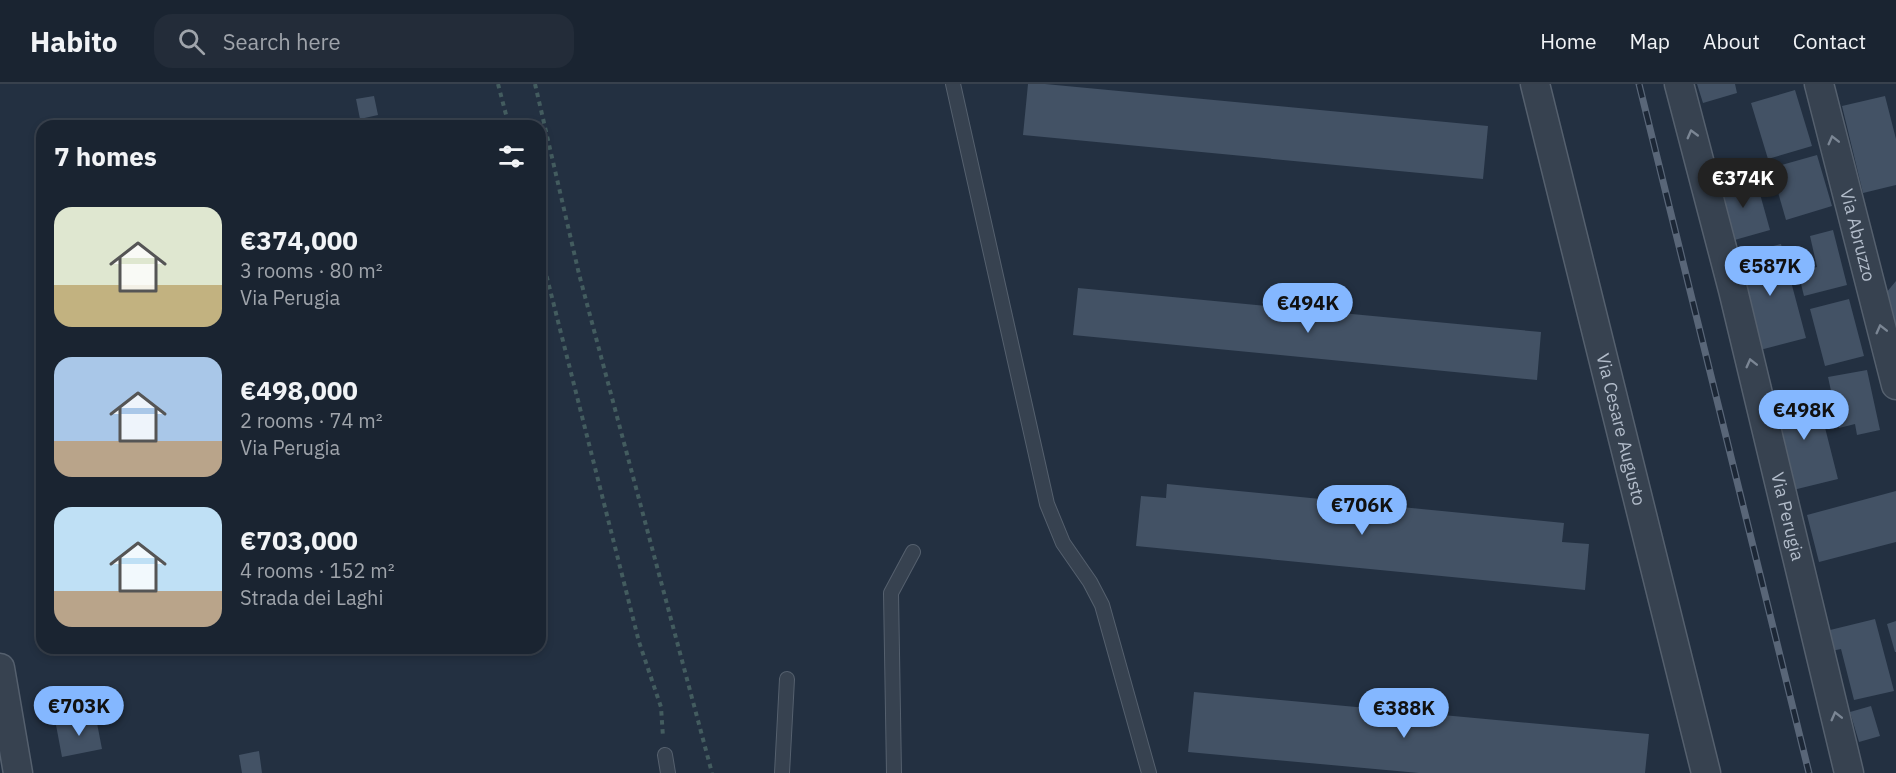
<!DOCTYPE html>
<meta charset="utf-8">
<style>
body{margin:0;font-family:"IBM Plex Sans",sans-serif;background:#232c39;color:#f1f3f6;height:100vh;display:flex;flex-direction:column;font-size:22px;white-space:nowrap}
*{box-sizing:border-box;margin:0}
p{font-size:20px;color:#9fa4ab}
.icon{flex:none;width:33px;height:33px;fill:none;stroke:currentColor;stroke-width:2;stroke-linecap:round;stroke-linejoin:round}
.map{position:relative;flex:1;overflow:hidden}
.panel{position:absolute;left:36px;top:36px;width:510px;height:534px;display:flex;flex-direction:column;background:#1a2431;border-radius:18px;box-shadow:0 3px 9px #0003,0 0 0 2px #38414d}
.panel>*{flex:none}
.price{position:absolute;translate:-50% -51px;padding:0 14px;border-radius:21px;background:#84b7ff;color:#111;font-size:20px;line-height:39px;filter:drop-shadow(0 2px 3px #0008)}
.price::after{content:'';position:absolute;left:50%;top:36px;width:18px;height:14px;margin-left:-9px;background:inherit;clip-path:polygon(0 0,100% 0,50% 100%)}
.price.selected{background:#222;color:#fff}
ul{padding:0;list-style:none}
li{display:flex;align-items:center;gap:18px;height:150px;padding:0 18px}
li span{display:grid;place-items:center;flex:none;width:168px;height:120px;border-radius:18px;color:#555}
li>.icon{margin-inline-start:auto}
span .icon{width:72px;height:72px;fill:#fffc;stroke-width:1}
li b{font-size:26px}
h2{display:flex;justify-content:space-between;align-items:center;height:72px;padding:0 18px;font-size:26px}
header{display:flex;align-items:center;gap:36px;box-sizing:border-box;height:84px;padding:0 30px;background:#1a2431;border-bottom:2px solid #38414d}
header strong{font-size:28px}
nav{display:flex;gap:33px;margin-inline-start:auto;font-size:21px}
.search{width:420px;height:54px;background:#232c39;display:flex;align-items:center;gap:15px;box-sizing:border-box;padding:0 21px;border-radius:18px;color:#9fa4ab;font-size:22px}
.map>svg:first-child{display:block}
</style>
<header>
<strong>Habito</strong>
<div class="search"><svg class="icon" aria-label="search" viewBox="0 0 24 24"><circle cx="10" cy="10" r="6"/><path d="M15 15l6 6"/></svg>Search here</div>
<nav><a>Home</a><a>Map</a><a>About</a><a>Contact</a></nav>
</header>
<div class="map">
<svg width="1896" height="689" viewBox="0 0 1896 689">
<rect width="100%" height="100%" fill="#233041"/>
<!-- building -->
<path fill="#435265" d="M1028,0h17l443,42 -5,53 -460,-44z
M1697,0h38l2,9 -34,10z
M1795,6l17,56 -44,13 -17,-56z
M374,12l4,19 -18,4 -4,-20z
M1885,12l11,43v46l-33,8 -21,-87z
M1817,71l15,51 -46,14 -15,-52z
M1755,92l15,54 -39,11 -15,-54z
M1833,146l14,55 -43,11 -6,-24 19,-5 -7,-31z
M1781,160l25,94 -46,12 -26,-94z
M1896,197v45h-1l-9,-33z
M1078,204l463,44 -4,48 -464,-45z
M1849,215l15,57 -39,10 -15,-57z
M1867,286l13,60 -23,5 -2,-11 -16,4 -11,-51z
M1816,308l22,87 -45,11 -22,-87z
M1167,400l397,39 -2,19 27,2 -4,46 -449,-44 5,-50 25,2z
M1896,407v51l-77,20 -12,-47z
M1875,535l19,72 -40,9 -13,-51 -10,2 -5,-20z
M1896,537v31h-1l-8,-28z
M1194,608l455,42 -4,39h-226l-231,-21z
M1871,622l9,30 -21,6 -9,-30z
M96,634l6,31 -40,8 -6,-32z
M259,667l3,22h-20l-3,-18z"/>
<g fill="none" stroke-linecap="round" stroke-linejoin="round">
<defs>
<path id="service" d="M953,0l94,420 16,39 27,39 12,23 47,168
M665,671l3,18
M782,689l5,-94
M894,689l-3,-180 22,-41"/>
<g id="minor">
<path id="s1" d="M1535,0l171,689"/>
<path id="s2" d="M1679,0l54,206 116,483"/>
<path id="s3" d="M1819,0l77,301"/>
<path d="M0,584l18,105"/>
</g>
</defs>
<!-- service casing -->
<use href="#service" stroke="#55606e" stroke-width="16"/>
<!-- minor casing -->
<use href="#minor" stroke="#55606e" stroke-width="31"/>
<!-- path -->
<path stroke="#435c5f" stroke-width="4" stroke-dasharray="4.5 4.5" stroke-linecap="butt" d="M498,0l11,42
M535,0l44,190 133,499
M540,166l99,392 22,65 2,30"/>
<!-- service -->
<use href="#service" stroke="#374250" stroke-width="14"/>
<!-- minor -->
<use href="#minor" stroke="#374250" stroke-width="28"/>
<defs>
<path id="rail" d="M1639,0l170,689"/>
</defs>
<!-- rail casing -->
<use href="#rail" stroke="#596678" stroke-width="7"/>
<!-- rail -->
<use href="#rail" stroke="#1c2736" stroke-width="4.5" stroke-dasharray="14" stroke-linecap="butt"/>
</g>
<!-- one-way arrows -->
<defs><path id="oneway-chevron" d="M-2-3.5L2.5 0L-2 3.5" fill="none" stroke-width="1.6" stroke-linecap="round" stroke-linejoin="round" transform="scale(1.5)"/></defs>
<g stroke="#7b8694">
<use href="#oneway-chevron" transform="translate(1692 50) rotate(-105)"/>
<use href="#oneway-chevron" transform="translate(1833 56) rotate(-104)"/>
<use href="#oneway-chevron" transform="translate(1881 245) rotate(-104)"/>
<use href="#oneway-chevron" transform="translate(1751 279) rotate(-104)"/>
<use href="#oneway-chevron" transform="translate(1836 632) rotate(-104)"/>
</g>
<g text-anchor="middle" stroke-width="5" stroke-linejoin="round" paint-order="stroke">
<!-- street labels -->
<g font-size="18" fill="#b3bdcb" stroke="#1c2736">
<text dy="6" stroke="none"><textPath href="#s3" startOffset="156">Via Abruzzo</textPath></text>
<text dy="6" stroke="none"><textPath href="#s1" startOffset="356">Via Cesare Augusto</textPath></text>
<text dy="6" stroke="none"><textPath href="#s2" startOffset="446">Via Perugia</textPath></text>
</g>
</g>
</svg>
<b class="price selected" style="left:1743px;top:125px">€374K</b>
<b class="price" style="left:1770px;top:213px">€587K</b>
<b class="price" style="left:1308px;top:250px">€494K</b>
<b class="price" style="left:1804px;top:357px">€498K</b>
<b class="price" style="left:1362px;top:452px">€706K</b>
<b class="price" style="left:79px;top:653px">€703K</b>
<b class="price" style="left:1404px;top:655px">€388K</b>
<section class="panel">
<h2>7 homes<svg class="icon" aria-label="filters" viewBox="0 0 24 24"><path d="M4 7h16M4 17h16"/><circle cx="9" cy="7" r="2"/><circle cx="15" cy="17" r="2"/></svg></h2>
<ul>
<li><span style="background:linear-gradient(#dfe7d0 65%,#c2b280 0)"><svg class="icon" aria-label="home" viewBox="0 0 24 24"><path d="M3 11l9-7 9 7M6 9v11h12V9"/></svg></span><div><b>€374,000</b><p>3 rooms · 80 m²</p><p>Via Perugia</p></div></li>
<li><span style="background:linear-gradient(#a9c7e8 70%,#b9a48a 0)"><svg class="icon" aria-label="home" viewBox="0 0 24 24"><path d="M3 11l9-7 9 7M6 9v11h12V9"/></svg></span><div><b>€498,000</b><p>2 rooms · 74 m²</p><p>Via Perugia</p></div></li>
<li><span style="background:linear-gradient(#bfe0f5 70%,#b9a48a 0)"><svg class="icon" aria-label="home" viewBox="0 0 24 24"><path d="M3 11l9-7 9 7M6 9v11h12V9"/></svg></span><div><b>€703,000</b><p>4 rooms · 152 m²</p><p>Strada dei Laghi</p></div></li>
</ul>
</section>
</div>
